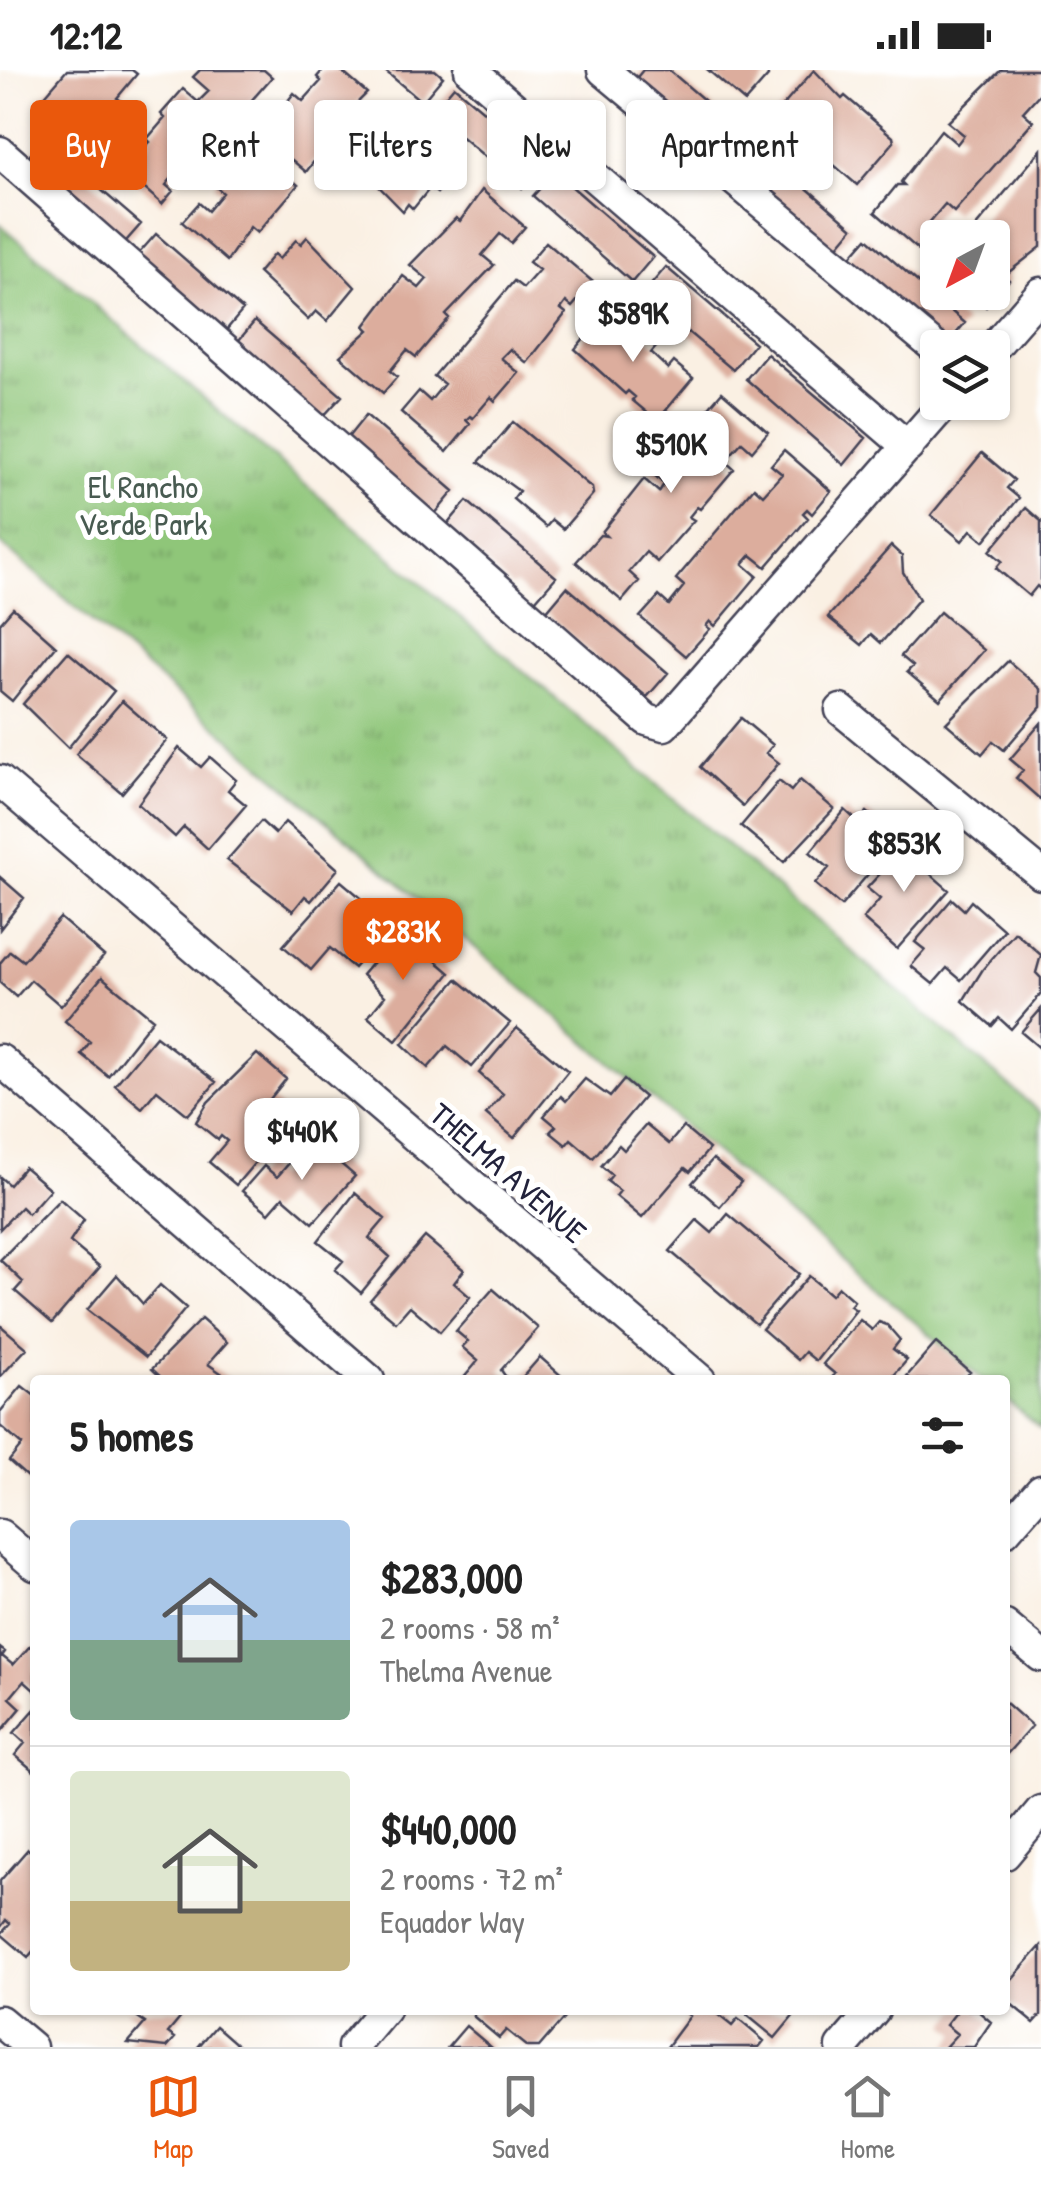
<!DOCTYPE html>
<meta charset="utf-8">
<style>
body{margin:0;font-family:"Patrick Hand",sans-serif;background:#f6f6f6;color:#222;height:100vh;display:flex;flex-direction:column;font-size:38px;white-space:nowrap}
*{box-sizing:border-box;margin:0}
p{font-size:32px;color:#767676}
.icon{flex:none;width:55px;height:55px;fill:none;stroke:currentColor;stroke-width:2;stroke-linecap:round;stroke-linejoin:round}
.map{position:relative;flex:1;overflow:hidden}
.side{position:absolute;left:30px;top:1305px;width:980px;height:640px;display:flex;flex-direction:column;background:#fff;border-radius:10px;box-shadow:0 2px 8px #0004}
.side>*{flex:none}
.top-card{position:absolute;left:30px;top:30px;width:982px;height:90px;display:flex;gap:20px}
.needle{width:65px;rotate:221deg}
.fabs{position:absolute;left:920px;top:150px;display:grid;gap:20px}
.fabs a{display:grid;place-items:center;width:90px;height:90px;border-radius:10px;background:#fff;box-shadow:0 2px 8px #0004;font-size:50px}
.price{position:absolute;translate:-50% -85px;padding:0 22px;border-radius:20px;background:#fff;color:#222;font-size:32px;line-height:65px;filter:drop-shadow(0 2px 5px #0008)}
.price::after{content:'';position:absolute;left:50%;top:60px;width:30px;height:22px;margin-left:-15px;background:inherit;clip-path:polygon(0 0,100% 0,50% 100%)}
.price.on{background:#ea580c;color:#fff}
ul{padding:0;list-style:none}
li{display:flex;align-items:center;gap:30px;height:250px;padding:0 40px}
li+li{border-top:2px solid #e0e0e0}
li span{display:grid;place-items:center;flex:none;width:280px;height:200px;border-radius:10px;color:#555}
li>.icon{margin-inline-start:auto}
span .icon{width:120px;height:120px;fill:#fffc;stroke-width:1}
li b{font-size:42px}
h2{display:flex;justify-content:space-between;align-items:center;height:120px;padding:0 40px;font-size:42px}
.pill{padding:0 35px;border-radius:10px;background:#fff;box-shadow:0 2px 8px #0004;font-size:35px;line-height:90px}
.pill.on{background:#ea580c;color:#fff}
.status{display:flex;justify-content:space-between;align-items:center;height:70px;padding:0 50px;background:#fff;direction:ltr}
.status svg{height:28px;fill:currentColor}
.menu{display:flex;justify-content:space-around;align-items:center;height:140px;border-top:2px solid #e0e0e0;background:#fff;font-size:28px;color:#767676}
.menu a{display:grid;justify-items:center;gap:5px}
.menu .on{color:#ea580c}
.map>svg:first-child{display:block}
</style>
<div class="status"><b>12:12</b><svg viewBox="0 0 49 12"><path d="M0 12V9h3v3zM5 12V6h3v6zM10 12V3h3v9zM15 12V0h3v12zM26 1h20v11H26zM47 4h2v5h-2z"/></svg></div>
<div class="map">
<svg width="1041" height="1977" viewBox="0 0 1041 1977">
<defs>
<pattern id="park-tufts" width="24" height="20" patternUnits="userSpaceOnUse" patternTransform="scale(2.5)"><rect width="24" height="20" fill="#8fc679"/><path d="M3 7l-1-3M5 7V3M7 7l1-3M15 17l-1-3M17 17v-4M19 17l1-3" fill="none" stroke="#74a064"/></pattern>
</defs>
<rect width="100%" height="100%" fill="#fff"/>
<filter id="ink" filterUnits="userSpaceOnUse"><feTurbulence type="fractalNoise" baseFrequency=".01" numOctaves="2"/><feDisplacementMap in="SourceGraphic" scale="20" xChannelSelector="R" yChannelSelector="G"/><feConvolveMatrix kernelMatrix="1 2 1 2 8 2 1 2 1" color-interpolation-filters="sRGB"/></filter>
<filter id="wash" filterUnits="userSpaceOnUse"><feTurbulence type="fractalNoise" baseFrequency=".0048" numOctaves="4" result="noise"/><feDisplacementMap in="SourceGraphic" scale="40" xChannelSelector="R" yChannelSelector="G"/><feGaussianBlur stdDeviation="2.25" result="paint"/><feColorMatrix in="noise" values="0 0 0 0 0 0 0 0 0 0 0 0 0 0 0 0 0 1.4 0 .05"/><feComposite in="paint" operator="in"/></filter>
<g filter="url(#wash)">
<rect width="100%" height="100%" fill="#faf0e3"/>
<!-- park -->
<path fill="url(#park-tufts)" stroke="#58745a" stroke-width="2.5" d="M0,154l1041,889v316l-36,-30v-19h-22l-983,-837z"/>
<g id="blocks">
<!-- building -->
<path fill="#dcad9d" d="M67,0h65l5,4 -20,24 6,4 -34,39 -48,-41z
M200,0h64l8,7 -78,89 -7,-6 -21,25 7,6 -11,13 -40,-35 28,-27 -3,-3 18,-21 -4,-4 22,-25 15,13 11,-11 -16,-14z
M323,0h17l27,23 -28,28 3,3 -36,48 -14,-12 -10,11 16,14 -41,48 -7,-6 -23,34 -45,-39 17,-19 9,8 15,-18 -9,-8 36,-43 3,3 41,-52 9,8 18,-20 -4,-4z
M384,0h51l8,7 -21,25z
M643,0h26l84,72 -21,24 -99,-84z
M708,0h59l1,6 -23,26z
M814,0l28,29 3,-3 48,41 1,5 -37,43 -45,-39 6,-8 -17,-15 -7,8 -19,-16z
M1001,0h40v22l-18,20 10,9 -79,91 -9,-8 -17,20 10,8 -17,20 -46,-40 22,-27h7l-3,-3 40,-52 16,14 7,-9 -16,-13z
M454,16l90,76 -22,26 -90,-76z
M401,58l50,48 -14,17 -7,-5 -17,21 -5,-5 -5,7 -48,-49 28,-33 10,9z
M43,70l98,84 -22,25 -97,-85z
M1041,80v97l-32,25 -4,4 4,4 -23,27 -16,-15h22v-54h-8l-10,-9z
M766,83l87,75 -21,25 -87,-75z
M555,102l98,85 -21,25 -99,-86z
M482,120l43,37 -14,16 -11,-9 -18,21 12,10 -48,50 3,3 -33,39 -9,-7 -17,21 7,6 -14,16 -43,-37 29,-26 -4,-4 38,-50 16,12 8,-9 -17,-14 46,-47 4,3z
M156,164l87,76 -21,25 -89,-75z
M307,167l48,50 -28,34 -11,-10 -8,9 -50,-47 16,-19 5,5 17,-19 5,4z
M867,168l98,85 -21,25 -99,-85z
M546,172l47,40 -21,25 -6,-5 -5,7 5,4 -39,50 -17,-14 -9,9 18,15 -24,28 -4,-4 -18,21 -3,-2 -4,4 4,4 -23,28 -46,-40 18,-21 11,10 14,-17 -10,-8 80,-95 9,7 16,-18 -10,-8z
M666,197l89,76 -22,27 -90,-76z
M604,244l12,10 7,-7 34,29 -6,7 17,16 6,-7 19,16 -36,43 -25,-21 3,-3 -7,-6 -3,3 -50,-45z
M255,251l87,75 -22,24 -86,-74z
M767,284l99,84 -22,27 -98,-86z
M722,322l46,40 -16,19 -10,-9 -17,19 9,8 -34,40 -3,-2 -8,10 5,3 -37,42 -11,-10 -17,20 10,9 -17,20 -46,-39 24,-27 6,1 -4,-4 42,-53 15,13 5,-8 -14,-13 46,-49 3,3v-6z
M366,345l88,76 -20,24 -89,-74z
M513,352l79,66 1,6 -30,35 -11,-9 -6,7 -33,-28 6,-8 -40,-29z
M784,380l47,41 -19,23 -5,-5 -4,4 5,5 -42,49 -15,-12 -8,9 14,12 -42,50 -5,-5 -4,5 4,3 -24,27 -46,-39 19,-21 10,9 15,-19 -8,-7 78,-92 9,8 19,-21 -11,-9z
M982,383l32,27 -7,8 12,10 -35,43 -13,-11 -9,11 -31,-26z
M467,431l89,76 -21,24 -20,-17 -3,3 -66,-61z
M1026,438l15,13v69l-4,-4 -8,10 -33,-28 6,-7 -12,-10z
M891,476l11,10 1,16 16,27 -38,44 -10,-9 -9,11 -34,-28z
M567,517l101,86 -21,24 -21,-17 -3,3 -77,-71z
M13,538l43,38 -44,55 -12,-10v-68z
M940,542l44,38 -44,50 -33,-28 6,-6 -12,-10z
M68,582l46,39 -46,57 -45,-44z
M1008,591l33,28v18l-37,43 -11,-9 -11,13 -36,-31z
M122,631l45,39 -45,53 -46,-39z
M741,648l32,27 -7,8 13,10 -36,43 -43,-39z
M1041,653v77l-25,-22 7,-8 -13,-11z
M179,678l22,19 9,-10 26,23 -8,10 18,15 -38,44 -24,-22 -9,10 -37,-33z
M800,710l34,29 -50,53 -43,-36 38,-45 12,10z
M845,740l13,12 9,-10 31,27 -57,67 -26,-22 14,-16 -19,-16z
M261,751l14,13 10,-12 53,47 -27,32 -6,-5 -12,15 -66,-51z
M910,771l24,22 -7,8 22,19 -52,59 -34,-30 17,-20 -13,-11z
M0,807l24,21 -24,31z
M341,811l51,43 -38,44 -24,-20 -19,22 -28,-24z
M952,829l12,11 7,-9 33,29 -43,50 -14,-12 -14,16 -22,-18 14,-16 -10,-8z
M60,848l44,38 -43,50 -30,-26 -15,17 -16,-14v-20l10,-12 13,10z
M400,860l50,43 -54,68 -28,-24 17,-21 -23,-21z
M1015,862l26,23 -5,18 5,5v16l-30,35 -12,-11 -7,8 -29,-25 20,-32z
M102,907l51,42 -45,57 -27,-22 9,-12 -25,-21z
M457,909l53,44 -38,44 -25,-21 -19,22 -26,-24z
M1041,939v40l-20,-17z
M517,958l51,43 -54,67 -28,-24 17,-20 -24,-21z
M156,966l60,46 -28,33 -31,-25 -15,18 -27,-23z
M257,984l29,25 -16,20 12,10 -12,14 11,9 -45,53 -27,-23 18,-21 -6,-5 -3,4 -22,-18 12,-20z
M585,1009l25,18 14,-17 20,17 -51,61 -22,-19 -5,6 -16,-13 6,-6 -12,-10 17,-20 5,5z
M646,1055l23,19 14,-17 26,22 -19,23 -5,-4 -43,50 -26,-22 4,-5 -13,-10 5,-6 -11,-9 18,-21 5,5z
M311,1068l44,38 -42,47 -30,-26 -14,16 -27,-22 22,-25 13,11z
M713,1089l28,23 -21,25 -28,-24z
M24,1097l26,22 -22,25 -7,-7 -21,22v-52l9,8z
M355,1123l30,26 -16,19 21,19 -29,36 -26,-23 8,-9 -25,-20z
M60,1129l24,21 -14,22 30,25 -48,56 -37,-32 8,-9 -23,-22z
M728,1144l71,60 -43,50 -86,-73 27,-31 15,13z
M425,1167l39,33 -10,13 16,14 -30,35 -30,-26 -14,16 -26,-22z
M117,1205l26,29 17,-19 26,23 -40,49 -59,-47z
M809,1206l22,19 7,-8 16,14 -4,5 6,4 -40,51 -11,-9 -7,8 -36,-31z
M493,1219l45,39 -37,42 7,10h-46l16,-19 -16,-14 6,-6 -12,-10z
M201,1249l26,23 -19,22 23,16h-67l-12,-11z
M860,1250l12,10 7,-8 8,3 13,15 -7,9 14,11 -17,20h-60l5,-6 -12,-10z
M0,1255l27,23 -27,29z
M936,1273l34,29 -7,8h-51l-5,-4z
M540,1287l26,23h-46z
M22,1316l13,10v88l-26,-23 13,-16 -22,-19v-14z
M30,1576l5,4v41l-11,-10 -14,17 11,10 -21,25v-85l5,4 -3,4 11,9z
M1005,1632l27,24 -27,30z
M35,1639v63l-20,-17 10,-12 -11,-10z
M28,1779l7,6v94l-7,8 -27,-23 9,-10 -4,-4 -6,8v-47z
M1041,1876v69l-7,8 -24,-20 -5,5v-35l7,6z
M126,1940h61l-19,23 7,5 -8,9 -39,-4 17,-20z
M478,1940h93l-32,37h-12l-21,-17 -7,8 -26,-22z
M682,1940h30l20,16 6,-7 26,22 -5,6h-92l23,-31z
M751,1940h39l5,4 -20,24 -28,-23z
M958,1940h19l14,12 -17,25h-29l12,-13 -11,-9z
M216,1956l24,21h-42z
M466,1956l25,21h-43z"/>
</g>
</g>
<g filter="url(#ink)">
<use href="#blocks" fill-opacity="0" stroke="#424154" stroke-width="2.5"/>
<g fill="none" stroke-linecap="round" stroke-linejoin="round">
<defs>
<path id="minor" d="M470,0l438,377
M603,0l335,280
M0,82l647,568 17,5 282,-323
M992,279l49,-56
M841,640l200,164
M0,711l700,599
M0,990l369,320
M1005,1461l36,-41
M0,1465l35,30
M1005,1556l36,30
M1005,1784l36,-43
M0,1951l31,26
M353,1977l31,-37
M842,1977l32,-37"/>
</defs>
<!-- minor casing -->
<use href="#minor" stroke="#424154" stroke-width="35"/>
<!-- minor -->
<use href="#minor" stroke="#fff" stroke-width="30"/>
</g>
</g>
<g text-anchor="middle" stroke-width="10" stroke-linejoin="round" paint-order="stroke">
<!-- park labels -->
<g font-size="32" fill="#485b51" stroke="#fff">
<text x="143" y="428">El Rancho<tspan x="143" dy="37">Verde Park</tspan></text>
</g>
<!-- street labels -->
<g font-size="32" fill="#22223b" stroke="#fff">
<text transform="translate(508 1103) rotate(41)" y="11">THELMA AVENUE</text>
</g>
</g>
</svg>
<div class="fabs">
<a><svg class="needle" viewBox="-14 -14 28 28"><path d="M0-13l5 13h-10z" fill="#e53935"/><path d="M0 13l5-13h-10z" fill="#767676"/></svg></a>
<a><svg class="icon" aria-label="layers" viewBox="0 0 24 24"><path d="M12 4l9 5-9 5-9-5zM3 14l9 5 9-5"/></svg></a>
</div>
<b class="price" style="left:633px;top:295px">$589K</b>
<b class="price" style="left:671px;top:426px">$510K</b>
<b class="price" style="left:904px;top:825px">$853K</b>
<b class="price on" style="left:403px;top:913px">$283K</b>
<b class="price" style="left:302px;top:1113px">$440K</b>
<div class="top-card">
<a class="pill on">Buy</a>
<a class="pill">Rent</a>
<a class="pill">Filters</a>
<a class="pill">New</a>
<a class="pill">Apartment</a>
</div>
<section class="side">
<h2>5 homes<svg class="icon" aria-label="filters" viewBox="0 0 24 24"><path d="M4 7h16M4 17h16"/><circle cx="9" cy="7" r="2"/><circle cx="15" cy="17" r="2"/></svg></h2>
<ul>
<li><span style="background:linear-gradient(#a9c7e8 60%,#7fa58c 0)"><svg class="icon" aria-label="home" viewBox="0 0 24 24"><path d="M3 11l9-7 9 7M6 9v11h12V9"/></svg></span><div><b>$283,000</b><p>2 rooms · 58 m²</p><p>Thelma Avenue</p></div></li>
<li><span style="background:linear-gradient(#dfe7d0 65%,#c2b280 0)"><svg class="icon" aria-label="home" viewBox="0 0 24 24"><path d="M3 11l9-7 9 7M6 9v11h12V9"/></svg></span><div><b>$440,000</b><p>2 rooms · 72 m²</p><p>Equador Way</p></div></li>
</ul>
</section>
</div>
<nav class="menu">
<a class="on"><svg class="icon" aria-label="map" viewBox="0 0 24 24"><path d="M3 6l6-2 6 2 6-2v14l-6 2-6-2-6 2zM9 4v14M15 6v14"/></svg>Map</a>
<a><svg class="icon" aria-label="saved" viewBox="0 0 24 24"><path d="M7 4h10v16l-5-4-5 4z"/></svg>Saved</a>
<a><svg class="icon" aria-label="home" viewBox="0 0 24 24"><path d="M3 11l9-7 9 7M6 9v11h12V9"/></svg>Home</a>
</nav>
